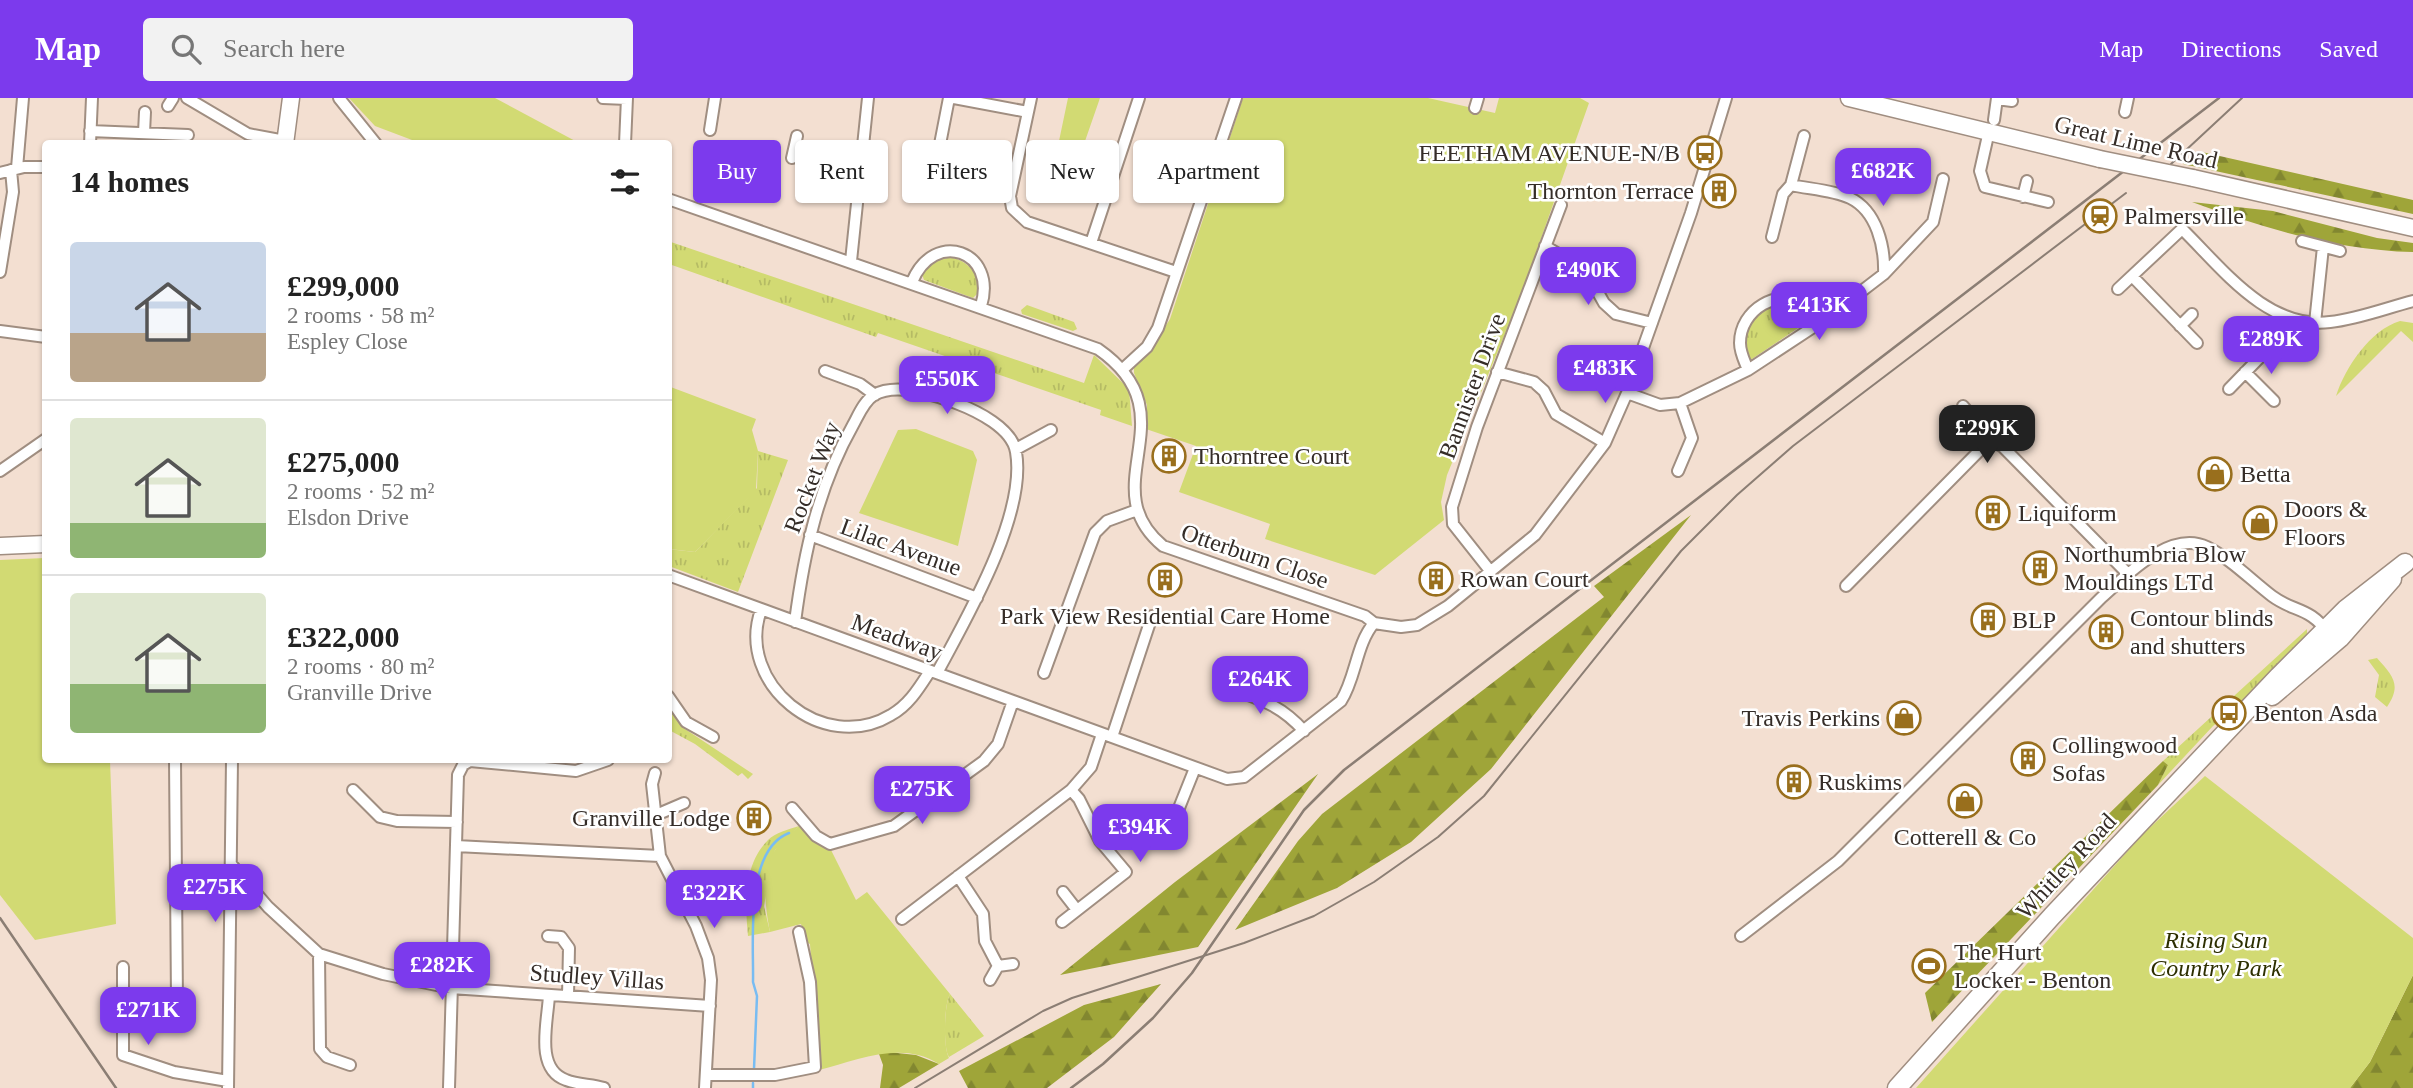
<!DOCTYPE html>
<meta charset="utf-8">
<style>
body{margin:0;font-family:"Times New Roman",serif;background:#f2f2f2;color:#222;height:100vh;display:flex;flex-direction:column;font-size:26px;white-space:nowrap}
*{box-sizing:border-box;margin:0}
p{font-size:23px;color:#767676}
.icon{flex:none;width:38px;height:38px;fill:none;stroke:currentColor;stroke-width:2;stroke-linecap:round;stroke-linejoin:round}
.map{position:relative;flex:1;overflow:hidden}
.sheet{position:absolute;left:42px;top:42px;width:630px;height:623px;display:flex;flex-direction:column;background:#fff;border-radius:7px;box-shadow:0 2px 5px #0004}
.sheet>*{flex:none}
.top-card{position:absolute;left:693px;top:42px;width:665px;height:63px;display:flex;gap:14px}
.price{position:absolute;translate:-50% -60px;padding:0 16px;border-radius:14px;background:#7c3aed;color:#fff;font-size:23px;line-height:46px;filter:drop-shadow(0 2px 4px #0008)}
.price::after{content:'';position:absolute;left:50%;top:42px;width:21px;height:16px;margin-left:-10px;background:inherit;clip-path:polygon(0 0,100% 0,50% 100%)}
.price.on{background:#222;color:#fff}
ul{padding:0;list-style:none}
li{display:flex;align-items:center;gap:21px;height:175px;padding:0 28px}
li+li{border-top:2px solid #e0e0e0}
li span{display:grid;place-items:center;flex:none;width:196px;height:140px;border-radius:7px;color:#555}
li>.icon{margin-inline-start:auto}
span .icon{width:84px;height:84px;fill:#fffc;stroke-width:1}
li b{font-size:30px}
h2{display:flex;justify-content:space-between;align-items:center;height:84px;padding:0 28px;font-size:30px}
.chip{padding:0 24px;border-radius:7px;background:#fff;box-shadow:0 2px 5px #0004;font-size:24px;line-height:63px}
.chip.on{background:#7c3aed;color:#fff}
header{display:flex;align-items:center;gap:42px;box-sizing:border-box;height:98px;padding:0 35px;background:#7c3aed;color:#fff}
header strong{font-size:33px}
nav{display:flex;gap:38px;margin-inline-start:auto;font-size:24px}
.search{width:490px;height:63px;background:#f2f2f2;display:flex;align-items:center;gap:18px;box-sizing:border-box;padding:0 24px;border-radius:7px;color:#767676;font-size:26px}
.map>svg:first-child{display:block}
</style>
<header>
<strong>Map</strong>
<div class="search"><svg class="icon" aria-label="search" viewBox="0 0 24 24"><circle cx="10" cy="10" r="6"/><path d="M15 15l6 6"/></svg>Search here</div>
<nav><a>Map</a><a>Directions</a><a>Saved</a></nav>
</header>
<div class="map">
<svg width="2413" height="990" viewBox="0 0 2413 990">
<defs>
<pattern id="grass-tufts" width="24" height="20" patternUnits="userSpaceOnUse" patternTransform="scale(1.75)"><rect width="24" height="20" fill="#d2da73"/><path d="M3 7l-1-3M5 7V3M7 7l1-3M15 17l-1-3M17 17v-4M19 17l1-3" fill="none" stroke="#b5bb64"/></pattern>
<pattern id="forest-firs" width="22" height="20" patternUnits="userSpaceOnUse" patternTransform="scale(1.75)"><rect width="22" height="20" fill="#9fa539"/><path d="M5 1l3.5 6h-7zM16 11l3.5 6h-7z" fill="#828730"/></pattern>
</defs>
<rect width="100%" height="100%" fill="#f3dfd1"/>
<!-- grass -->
<path fill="url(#grass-tufts)" d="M668,143l416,142 10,-28 35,34 3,37 -32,-11 1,-5 -223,-77 -2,4 -207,-73z
M951,159c18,5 29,17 27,36l-5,5 -49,-18 -2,-6 10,-12z
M1779,206l18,1 16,13 -64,43c-10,-32 -1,-46 30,-57z
M1027,207l47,17 3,7 -4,2 -51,-17 -1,-4z
M2400,223l13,2v19l-12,-11 -65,65c9,-28 34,-66 64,-75z
M758,353l30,9 -50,132 -69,-26 -1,-17 27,3 62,-64z
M2307,531v8l-58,59 -36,30 -55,59 10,-20 -5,-4z
M2377,560c16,18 25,27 10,49l-12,-10 4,-22 -11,-15z
M668,606l17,25 68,45 -5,5 -6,-6 -4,3 -43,-32 -26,-14z
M799,728l-24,24 -11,56 6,26 -22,4c-3,-32 -5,-71 20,-96 7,-7 21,-11 31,-14z
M950,896l34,42 -35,21c-6,-9 -5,-52 1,-63z"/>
<!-- forest -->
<path fill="url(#forest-firs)" d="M2202,54l211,48v14l-230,-50z
M2192,104l81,9 104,27 36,5v9c-76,-2 -151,-24 -221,-50z
M1691,417l-200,254 -80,73 -74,46 -102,42 63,-89 24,-27 282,-217 -10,-11z
M2163,663l5,4 -10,20 -226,237 -7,-29z
M1318,676l-120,173 -138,28 115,-93z
M2413,877v113h-63l20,-26z
M1161,886l-47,53 -67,51h-79l-9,-17 125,-66z
M888,954l28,3 23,9 -40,24h-19l3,-23 -4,-11z"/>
<!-- green -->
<path fill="#d2da73" d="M349,0h146l84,45h-159l-45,-17z
M1068,0h32l-32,92 -18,-6z
M1243,0h185l67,15 4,-15h81l9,5 -68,192 -74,180 -6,27 3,18 -69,55 -110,-36 5,-15 -91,-32 17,-46 -50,-17 1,-24 -13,-32v-9l18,-17 18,-28z
M668,288l88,33 -4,11 6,21 -2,39 -61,62 -26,-3z
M916,331l57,22 4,9 -19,86 -99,-33 39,-83z
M45,460l1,202h64l6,164 -81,16 -35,-45v-335z
M2205,678l208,162v37l-43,87 -20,26h-434l226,-253z
M799,728l18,18 14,6 25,50 11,-8 83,102c-6,11 -7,53 -1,64l-10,6c-37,-24 -82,-4 -120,6l-9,-126 -4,-2 -5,-18 -31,8c-5,-25 -9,-59 5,-82 6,-9 16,-17 24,-24z"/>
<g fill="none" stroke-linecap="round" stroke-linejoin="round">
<!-- stream -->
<path stroke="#78bcf2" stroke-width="2.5" d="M754,971l3,-73 -4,-14c1,-40 -9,-132 36,-149
M753,990v-5"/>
<defs>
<path id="street" d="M187,0l61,36 37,7
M339,0l37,46
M603,0l24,1
M954,0l74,14
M1031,0l-21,98 2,12 15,14 149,50
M1997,1l15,2
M168,8l5,-8
M1475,10l3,-10
M2125,14l3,-14
M1994,22l3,-22
M710,32l5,-32
M90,33l98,4
M1989,33l-9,40 5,16 63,15
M144,35l1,-21
M90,46l2,-46
M625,46l2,-46
M795,49l66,16
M792,60l5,-22
M17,70l6,-70
M0,75l24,-6h22
M934,77l15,-77
M1791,87l13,-49
M2023,99l4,-16
M668,101l430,150c95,66 -8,137 65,197l202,70 9,7
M1772,139l11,-43 8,-9c18,4 42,5 59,13 27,13 35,49 34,76
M2302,143l38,10
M1091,145l48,-145
M1545,148l41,25 18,32 12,11 36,9
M851,163l17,-163
M0,174l13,-80 -2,-22
M2132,178l65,67
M912,184c22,-54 86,-31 69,24
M2118,191l64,-60c40,39 85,101 148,93 28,-3 56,-14 83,-21
M2315,225l8,-76
M2180,228l12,-12
M0,233l46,6
M1123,271l24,-22 11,-19 78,-230
M1748,272c-3,-8 -8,-17 -8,-27 0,-33 38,-57 68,-38 6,3 11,10 16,15
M825,273l35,13 15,11
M1497,274l37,10 10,9 12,23 49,29
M2245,274l29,29
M2229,291l35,-36 21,-35
M1627,295l33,12 20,-2 68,-33 76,-50 60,-46 49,-52 10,-43
M1963,308l31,36
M1016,351l35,-19
M0,373l46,-32
M1678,373l14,-33 -12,-35
M810,437l167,63
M1491,474l-38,-48 -1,-17 25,-80 84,-222
M668,477l559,204 17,-2 97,-76c15,-23 15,-57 33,-78
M1846,488l137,-139 11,-5 9,5 125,127
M761,512c-26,73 62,146 130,105 18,-10 28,-27 39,-44
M795,524c9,-69 23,-135 58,-197 5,-9 11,-24 21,-30 22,-13 61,0 82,8 21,8 56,25 60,49 11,63 -50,167 -79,221
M1374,525l27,4 16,-2 31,-19 87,-71 70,-92 22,-50 64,-180 35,-115
M1044,575l51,-140 12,-12 30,-11
M1226,589c33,12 54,17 78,44
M668,598l18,26 27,15
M1112,639l40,-121
M175,662l2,241
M655,675l-3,11 8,72 36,70 12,32 3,22 -6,108
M353,692l27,27 17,4 60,1
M792,710l24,28 14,8 64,-18 90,-65 14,-17 15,-43
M656,717l28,-12
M1169,735l26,-65
M456,748l204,10
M231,766l37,43 51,47 64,20 68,14 259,18
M958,778l25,38 2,27 13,25
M1063,794l14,18
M902,821l169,-129 20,-23 11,-33
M1062,824l64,-50 -26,-31 -21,-42 -8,-9
M548,838l13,1 8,11 -1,48
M1741,838l97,-75 263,-263c25,-22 69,-69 106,-51 24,12 44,33 65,49 23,17 37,10 57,38
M319,856l1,95 7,8 23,8
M123,869v88l51,17 54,9
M990,882l8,-14 15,-2
M549,897c-1,26 -15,74 17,85 12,5 26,4 38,8
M706,977h69l40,-8 -5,-85 -11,-50
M228,990l4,-328
M449,990l9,-313 5,-10 7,-4 106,10 32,-11"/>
<path id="secondary" d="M1849,0l251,61
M285,46l6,-46
M2193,80l220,50
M0,448l46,-2"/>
<path id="primary" d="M2272,598l68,-58 52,-59
M1897,990l155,-172 227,-240 67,-67 59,-46"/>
</defs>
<!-- street casing -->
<use href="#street" stroke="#a08e81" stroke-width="14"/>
<!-- secondary casing -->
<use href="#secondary" stroke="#a08e81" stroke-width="19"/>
<!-- primary casing -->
<use href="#primary" stroke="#a08e81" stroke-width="21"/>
<!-- street -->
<use href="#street" stroke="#fff" stroke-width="10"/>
<!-- secondary -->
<use href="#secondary" stroke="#fff" stroke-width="16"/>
<!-- primary -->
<use href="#primary" stroke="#fff" stroke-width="18"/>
<!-- tram -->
<path stroke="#8b7e74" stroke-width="2" d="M2171,66l71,-66
M915,990l128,-77 29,-13 172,-55 70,-27 60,-34 64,-45 46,-41 197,-245 56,-56 56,-49 333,-253"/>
<!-- rail -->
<path stroke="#8b7e74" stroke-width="2.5" d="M0,820l116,170
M1071,990l32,-24 50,-46 39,-45 112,-163 40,-40 875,-672"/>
<defs>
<path id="secondary-bridge" d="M2100,61l93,19"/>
</defs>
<!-- secondary-bridge casing -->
<use href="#secondary-bridge" stroke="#a08e81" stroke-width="19" stroke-linecap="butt"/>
<!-- secondary-bridge -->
<use href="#secondary-bridge" stroke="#fff" stroke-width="16"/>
</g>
<!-- icons -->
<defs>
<symbol id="bus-ring" viewBox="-11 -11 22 22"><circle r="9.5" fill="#fff" stroke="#996f1d" stroke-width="1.5"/><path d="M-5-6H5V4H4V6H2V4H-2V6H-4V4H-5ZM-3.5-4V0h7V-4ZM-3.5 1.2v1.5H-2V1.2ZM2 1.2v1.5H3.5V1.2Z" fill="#996f1d"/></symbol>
<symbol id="building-ring" viewBox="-11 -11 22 22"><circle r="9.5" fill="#fff" stroke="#996f1d" stroke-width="1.5"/><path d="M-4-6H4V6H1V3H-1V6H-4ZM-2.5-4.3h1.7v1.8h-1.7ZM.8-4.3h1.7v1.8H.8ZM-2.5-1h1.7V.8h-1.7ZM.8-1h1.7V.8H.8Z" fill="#996f1d"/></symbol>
<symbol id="station-ring" viewBox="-11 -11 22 22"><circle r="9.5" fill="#fff" stroke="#996f1d" stroke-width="1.5"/><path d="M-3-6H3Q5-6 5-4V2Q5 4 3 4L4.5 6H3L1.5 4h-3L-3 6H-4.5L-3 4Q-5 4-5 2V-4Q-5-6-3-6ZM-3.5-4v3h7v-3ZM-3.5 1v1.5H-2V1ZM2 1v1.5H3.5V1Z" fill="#996f1d"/></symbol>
<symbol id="shop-ring" viewBox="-11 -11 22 22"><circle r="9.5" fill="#fff" stroke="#996f1d" stroke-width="1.5"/><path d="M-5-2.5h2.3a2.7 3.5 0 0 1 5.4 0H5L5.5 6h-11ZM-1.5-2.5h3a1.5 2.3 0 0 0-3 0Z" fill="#996f1d"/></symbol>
<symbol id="stadium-ring" viewBox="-11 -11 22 22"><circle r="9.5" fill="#fff" stroke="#996f1d" stroke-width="1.5"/><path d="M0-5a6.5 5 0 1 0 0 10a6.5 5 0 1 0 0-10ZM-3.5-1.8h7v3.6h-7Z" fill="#996f1d"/></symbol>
</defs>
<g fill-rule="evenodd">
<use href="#bus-ring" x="1686" y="36" width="38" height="38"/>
<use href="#building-ring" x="1700" y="74" width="38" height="38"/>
<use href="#station-ring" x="2081" y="99" width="38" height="38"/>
<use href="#building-ring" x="1150" y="339" width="38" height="38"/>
<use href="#shop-ring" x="2196" y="357" width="38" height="38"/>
<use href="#building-ring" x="1974" y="396" width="38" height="38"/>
<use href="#shop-ring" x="2241" y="406" width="38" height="38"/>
<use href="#building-ring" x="2021" y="451" width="38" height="38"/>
<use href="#building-ring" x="1417" y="462" width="38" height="38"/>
<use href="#building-ring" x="1146" y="463" width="38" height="38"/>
<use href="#building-ring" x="1969" y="503" width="38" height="38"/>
<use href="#building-ring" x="2087" y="515" width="38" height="38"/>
<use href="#bus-ring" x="2210" y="596" width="38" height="38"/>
<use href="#shop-ring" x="1885" y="601" width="38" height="38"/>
<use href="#building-ring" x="2009" y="642" width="38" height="38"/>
<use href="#building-ring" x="1775" y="665" width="38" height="38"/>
<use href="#shop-ring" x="1946" y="684" width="38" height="38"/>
<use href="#building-ring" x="735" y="701" width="38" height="38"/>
<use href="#stadium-ring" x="1910" y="849" width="38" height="38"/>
</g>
<g text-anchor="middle" stroke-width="5" stroke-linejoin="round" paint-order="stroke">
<!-- street labels -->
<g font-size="24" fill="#352d28" stroke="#fff">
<text transform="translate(2136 44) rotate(13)" y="8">Great Lime Road</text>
<text transform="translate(1472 288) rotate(-70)" y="8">Bannister Drive</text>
<text transform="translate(812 379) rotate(-69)" y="8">Rocket Way</text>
<text transform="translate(901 449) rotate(20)" y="8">Lilac Avenue</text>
<text transform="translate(1255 458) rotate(19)" y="8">Otterburn Close</text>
<text transform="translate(897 539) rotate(20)" y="8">Meadway</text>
<text transform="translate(2066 768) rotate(-47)" y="8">Whitley Road</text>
<text transform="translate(597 879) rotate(4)" y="8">Studley Villas</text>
</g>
<!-- poi labels -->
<g font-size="24" fill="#352d28" stroke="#fff" text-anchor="start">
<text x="1680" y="63" text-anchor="end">FEETHAM AVENUE-N/B</text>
<text x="1694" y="101" text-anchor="end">Thornton Terrace</text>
<text x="2124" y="126">Palmersville</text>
<text x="1194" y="366">Thorntree Court</text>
<text x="2240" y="384">Betta</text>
<text x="2284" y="419">Doors &amp;<tspan x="2284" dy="28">Floors</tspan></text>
<text x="2018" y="423">Liquiform</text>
<text x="2064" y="464">Northumbria Blow<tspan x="2064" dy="28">Mouldings LTd</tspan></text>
<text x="1460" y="489">Rowan Court</text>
<text x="1165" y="526" text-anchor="middle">Park View Residential Care Home</text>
<text x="2130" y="528">Contour blinds<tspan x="2130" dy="28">and shutters</tspan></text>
<text x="2012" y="530">BLP</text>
<text x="2254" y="623">Benton Asda</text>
<text x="1880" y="628" text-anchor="end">Travis Perkins</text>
<text x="2052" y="655">Collingwood<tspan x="2052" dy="28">Sofas</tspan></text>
<text x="1818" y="692">Ruskims</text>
<text x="730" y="728" text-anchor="end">Granville Lodge</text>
<text x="1965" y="747" text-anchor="middle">Cotterell &amp; Co</text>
<text x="1954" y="862">The Hurt<tspan x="1954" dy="28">Locker - Benton</tspan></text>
</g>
<!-- park labels -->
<g font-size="24" font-style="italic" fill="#2d2f01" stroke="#fff">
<text x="2216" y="850">Rising Sun<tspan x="2216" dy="28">Country Park</tspan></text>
</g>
</g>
</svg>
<b class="price" style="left:1883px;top:110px">£682K</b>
<b class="price" style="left:1588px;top:209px">£490K</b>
<b class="price" style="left:1819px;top:244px">£413K</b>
<b class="price" style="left:2271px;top:278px">£289K</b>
<b class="price" style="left:1605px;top:307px">£483K</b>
<b class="price" style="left:947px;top:318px">£550K</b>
<b class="price on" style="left:1987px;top:367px">£299K</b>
<b class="price" style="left:1260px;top:618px">£264K</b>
<b class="price" style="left:922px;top:728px">£275K</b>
<b class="price" style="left:1140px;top:766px">£394K</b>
<b class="price" style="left:215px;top:826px">£275K</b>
<b class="price" style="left:714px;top:832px">£322K</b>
<b class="price" style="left:442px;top:904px">£282K</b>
<b class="price" style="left:148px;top:949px">£271K</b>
<div class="top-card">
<a class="chip on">Buy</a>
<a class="chip">Rent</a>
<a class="chip">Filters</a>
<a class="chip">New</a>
<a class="chip">Apartment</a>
</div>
<section class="sheet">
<h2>14 homes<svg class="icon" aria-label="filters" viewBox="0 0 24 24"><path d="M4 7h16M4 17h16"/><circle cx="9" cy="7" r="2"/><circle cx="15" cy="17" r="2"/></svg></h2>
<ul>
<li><span style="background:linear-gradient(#c9d6e8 65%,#b9a48a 0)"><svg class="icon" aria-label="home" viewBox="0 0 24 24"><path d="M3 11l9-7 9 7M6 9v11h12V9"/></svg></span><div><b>£299,000</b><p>2 rooms · 58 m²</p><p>Espley Close</p></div></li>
<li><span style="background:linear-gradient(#dfe7d0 75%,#8fb573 0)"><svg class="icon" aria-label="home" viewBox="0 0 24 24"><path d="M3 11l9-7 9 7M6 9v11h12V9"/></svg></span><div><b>£275,000</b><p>2 rooms · 52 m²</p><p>Elsdon Drive</p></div></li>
<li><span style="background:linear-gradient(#dfe7d0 65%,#8fb573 0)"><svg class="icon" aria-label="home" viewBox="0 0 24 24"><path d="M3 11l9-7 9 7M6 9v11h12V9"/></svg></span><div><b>£322,000</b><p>2 rooms · 80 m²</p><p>Granville Drive</p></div></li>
</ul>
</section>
</div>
